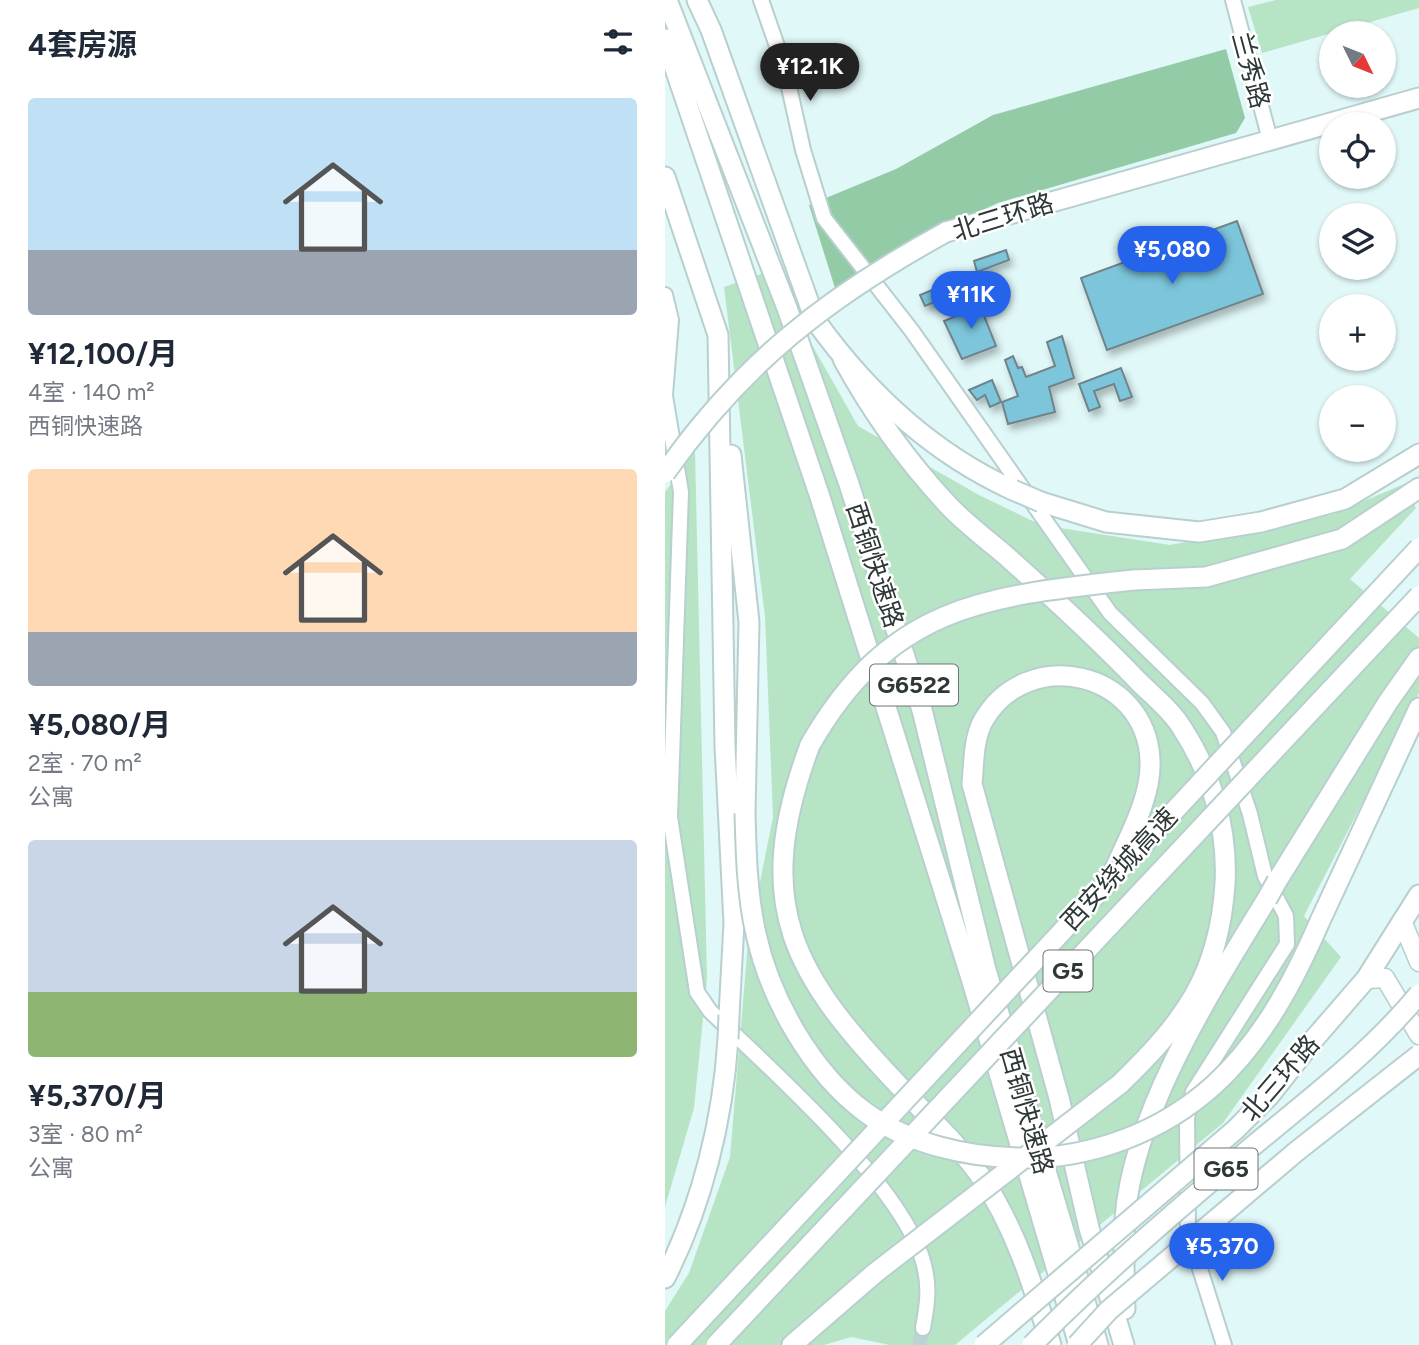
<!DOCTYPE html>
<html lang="zh">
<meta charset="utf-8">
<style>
body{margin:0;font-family:Figtree,"Noto Sans SC",sans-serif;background:#f6f6f7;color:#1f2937;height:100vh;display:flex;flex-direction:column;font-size:26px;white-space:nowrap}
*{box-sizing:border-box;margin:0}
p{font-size:23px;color:#747a83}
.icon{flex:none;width:38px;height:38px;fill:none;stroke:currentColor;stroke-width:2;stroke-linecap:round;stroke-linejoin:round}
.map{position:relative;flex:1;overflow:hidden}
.sheet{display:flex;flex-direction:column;background:#fff;width:665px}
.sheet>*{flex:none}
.needle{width:46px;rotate:133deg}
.buttons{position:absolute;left:654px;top:21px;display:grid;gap:14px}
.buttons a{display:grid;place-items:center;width:77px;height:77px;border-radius:50%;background:#fff;box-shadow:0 2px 5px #0004;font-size:35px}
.price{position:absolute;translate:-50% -60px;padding:0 16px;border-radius:24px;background:#2563eb;color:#fff;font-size:23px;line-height:46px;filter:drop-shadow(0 2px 4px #0008)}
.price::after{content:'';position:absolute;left:50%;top:42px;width:21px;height:16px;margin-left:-10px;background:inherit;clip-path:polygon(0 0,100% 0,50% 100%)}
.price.on{background:#222;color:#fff}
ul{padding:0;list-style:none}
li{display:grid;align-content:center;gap:14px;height:371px;padding:0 28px}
li span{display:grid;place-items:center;height:217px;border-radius:7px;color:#555}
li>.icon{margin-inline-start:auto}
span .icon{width:126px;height:126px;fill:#fffc;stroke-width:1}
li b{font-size:30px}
h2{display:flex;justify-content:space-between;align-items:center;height:84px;padding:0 28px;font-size:30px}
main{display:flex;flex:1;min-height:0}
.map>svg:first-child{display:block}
</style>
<main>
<section class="sheet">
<h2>4套房源<svg class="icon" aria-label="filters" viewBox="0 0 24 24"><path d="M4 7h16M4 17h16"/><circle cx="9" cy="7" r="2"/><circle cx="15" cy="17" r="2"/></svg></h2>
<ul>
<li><span style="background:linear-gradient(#bfe0f5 70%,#9aa5b1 0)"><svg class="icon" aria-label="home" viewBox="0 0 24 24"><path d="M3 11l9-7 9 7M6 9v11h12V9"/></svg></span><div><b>¥12,100/月</b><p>4室 · 140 m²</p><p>西铜快速路</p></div></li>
<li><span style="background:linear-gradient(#ffd9b3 75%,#9aa5b1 0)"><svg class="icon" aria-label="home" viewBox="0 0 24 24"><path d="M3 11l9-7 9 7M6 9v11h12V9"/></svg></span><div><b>¥5,080/月</b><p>2室 · 70 m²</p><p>公寓</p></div></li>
<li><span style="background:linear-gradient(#c9d6e8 70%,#8fb573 0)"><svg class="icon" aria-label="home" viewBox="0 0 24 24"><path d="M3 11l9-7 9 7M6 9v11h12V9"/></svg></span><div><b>¥5,370/月</b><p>3室 · 80 m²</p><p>公寓</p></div></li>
</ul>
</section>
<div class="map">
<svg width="754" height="1345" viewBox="0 0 754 1345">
<defs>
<filter id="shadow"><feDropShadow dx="3.5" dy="5.5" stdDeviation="3.5" flood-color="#0004"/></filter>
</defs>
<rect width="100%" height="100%" fill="#e1f8f8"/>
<!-- green -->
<path fill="#b7e4c5" d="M611,0h143v8l-157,45 -14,-46z
M105,271l88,155 121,69 62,30 129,20 161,-30 73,-31 12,24 -66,71 69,59v55l-115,223 37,41 -118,166 -268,222h-65l-39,-8 -27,8h-159v-34l24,-38 41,-116 18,-215 25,-125 -8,-200 -41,-330z
M30,451l12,528 -13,129 -29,99v-715z"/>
<!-- forest -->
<path fill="#93cba6" d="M561,49l19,69 -9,15 -238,70 -96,43 -67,42 -26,-83 87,-36 97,-54z"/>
<!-- building -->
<path fill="#7bc5da" stroke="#6f8389" stroke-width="2" filter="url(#shadow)" d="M572,221l26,73 -156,56 -26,-72z
M341,250l3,10 -32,12 -3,-11z
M284,283l5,11 -29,12 -5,-11z
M312,298l19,48 -34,13 -18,-38 27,-11 -3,-9z
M397,336l12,42 -25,9 6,25 -47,12 -6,-22 16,-6 -13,-36 8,-4 5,12 4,-1 4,10 29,-11 -8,-24z
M456,368l11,29 -12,4 -6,-17 -20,7 6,16 -11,4 -10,-27z
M327,380l9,22 -11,5 -5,-12 -8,5 -8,-10z"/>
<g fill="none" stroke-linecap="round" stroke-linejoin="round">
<!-- minor-tunnel -->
<path stroke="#bdd2d2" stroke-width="14" stroke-dasharray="14 7" stroke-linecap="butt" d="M254,1345l4,-17"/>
<defs>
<path id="minor" d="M96,0l24,69 18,81 21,68 88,113 198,282 92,90 21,29 27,82 15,62 21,40 1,28 -94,148 -6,26 1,113 36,114
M568,0l37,140
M0,295l6,25 -6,75
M0,396l16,96 -11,325 27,175 13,19c59,57 195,176 214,254 6,23 3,41 -1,63"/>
<path id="major" d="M737,921l17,41
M701,979l19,-1 34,57"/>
<path id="highway" d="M2,0l120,308 62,176 73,226 64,260 112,375
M32,0l14,30 104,290c51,71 117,133 198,170
M0,39l155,458 151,481 108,367
M0,177l53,158 7,411 9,177 -5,92
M281,232l473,-134
M178,359c29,53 64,102 105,146 17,18 37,33 56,49 47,42 92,83 135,128 14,14 33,29 43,46 30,46 46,101 43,156 -6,92 -41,138 -105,200
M66,455l18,167 -4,191
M376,502l65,20 93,10 62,-10 84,-23 74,-45
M469,580l72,-3 136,-38 77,-51
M145,745c-60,161 -17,230 94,346 25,27 54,53 75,83 36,52 54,111 72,171
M447,876c14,-35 40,-77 38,-116 -4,-89 -123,-116 -167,-39 -10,19 -9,43 -11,63l87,314 30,130 35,117
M612,881l111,-179 31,-44
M655,921l99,-213
M649,1039l52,-60 53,-84
M0,1278c37,-73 58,-158 63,-239
M460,1309c-1,-30 -2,-61 0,-91 8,-106 87,-229 142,-319
M127,1345l83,-72"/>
</defs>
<!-- minor casing -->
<use href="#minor" stroke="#b8cfcf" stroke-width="18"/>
<!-- major casing -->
<use href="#major" stroke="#b8cfcf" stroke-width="21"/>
<!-- highway casing -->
<use href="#highway" stroke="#b8cfcf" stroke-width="23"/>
<!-- minor -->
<use href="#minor" stroke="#fff" stroke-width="14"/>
<!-- major -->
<use href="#major" stroke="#fff" stroke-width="18"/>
<!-- highway -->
<use href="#highway" stroke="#fff" stroke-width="19"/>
<defs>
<path id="highway-bridge" d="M0,473c77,-110 164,-177 281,-241
M348,490l28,12
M145,745c81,-141 176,-149 324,-165
M80,813c1,40 2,81 11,121 14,64 55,138 109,178 43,32 102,45 155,46 71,1 142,-26 194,-73 49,-45 80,-104 106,-164
M602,899l10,-18
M63,1039l1,-24
M210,1273l245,-189
M12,1345l742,-797
M51,1345l703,-749
M319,1345l251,-215 34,-34 45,-57
M367,1345c70,-71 146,-136 222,-200 58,-48 117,-93 165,-151
M412,1345l32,-35 188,-159 122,-96"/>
</defs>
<!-- highway-bridge casing -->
<use href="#highway-bridge" stroke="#b8cfcf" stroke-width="23" stroke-linecap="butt"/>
<!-- highway-bridge -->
<use href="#highway-bridge" stroke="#fff" stroke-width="19"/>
</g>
<g text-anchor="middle" stroke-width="5" stroke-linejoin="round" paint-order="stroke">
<!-- shield labels -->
<g fill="#fff" stroke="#6d7474" stroke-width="2">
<rect x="205" y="664.5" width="88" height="41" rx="5"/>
<rect x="378.5" y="950.5" width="49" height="41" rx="5"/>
<rect x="529.5" y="1148.5" width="63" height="41" rx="5"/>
</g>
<g font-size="24" font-weight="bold" fill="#2f3838">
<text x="249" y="693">G6522</text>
<text x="403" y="979">G5</text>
<text x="561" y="1177">G65</text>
</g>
<!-- street labels -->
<g font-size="26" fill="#2f3838" stroke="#fff">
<text transform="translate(586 70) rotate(75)" y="9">兰秀路</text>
<text transform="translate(338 217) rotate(-17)" y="9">北三环路</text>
<text transform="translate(210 565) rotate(72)" y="9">西铜快速路</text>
<text transform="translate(454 869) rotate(-47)" y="9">西安绕城高速</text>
<text transform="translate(615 1078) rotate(-49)" y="9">北三环路</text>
<text transform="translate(362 1111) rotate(74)" y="9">西铜快速路</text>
</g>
</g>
</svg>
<div class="buttons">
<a><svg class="needle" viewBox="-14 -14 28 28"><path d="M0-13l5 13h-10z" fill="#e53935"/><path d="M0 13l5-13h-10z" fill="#747a83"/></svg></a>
<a><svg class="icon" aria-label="locate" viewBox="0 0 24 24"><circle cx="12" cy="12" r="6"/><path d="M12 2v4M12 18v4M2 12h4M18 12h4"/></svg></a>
<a><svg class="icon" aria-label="layers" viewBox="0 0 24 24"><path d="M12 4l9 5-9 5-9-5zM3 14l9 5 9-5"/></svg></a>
<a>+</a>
<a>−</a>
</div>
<b class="price on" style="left:145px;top:103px">¥12.1K</b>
<b class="price" style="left:507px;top:286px">¥5,080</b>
<b class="price" style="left:306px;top:331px">¥11K</b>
<b class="price" style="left:557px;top:1283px">¥5,370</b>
</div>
</main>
